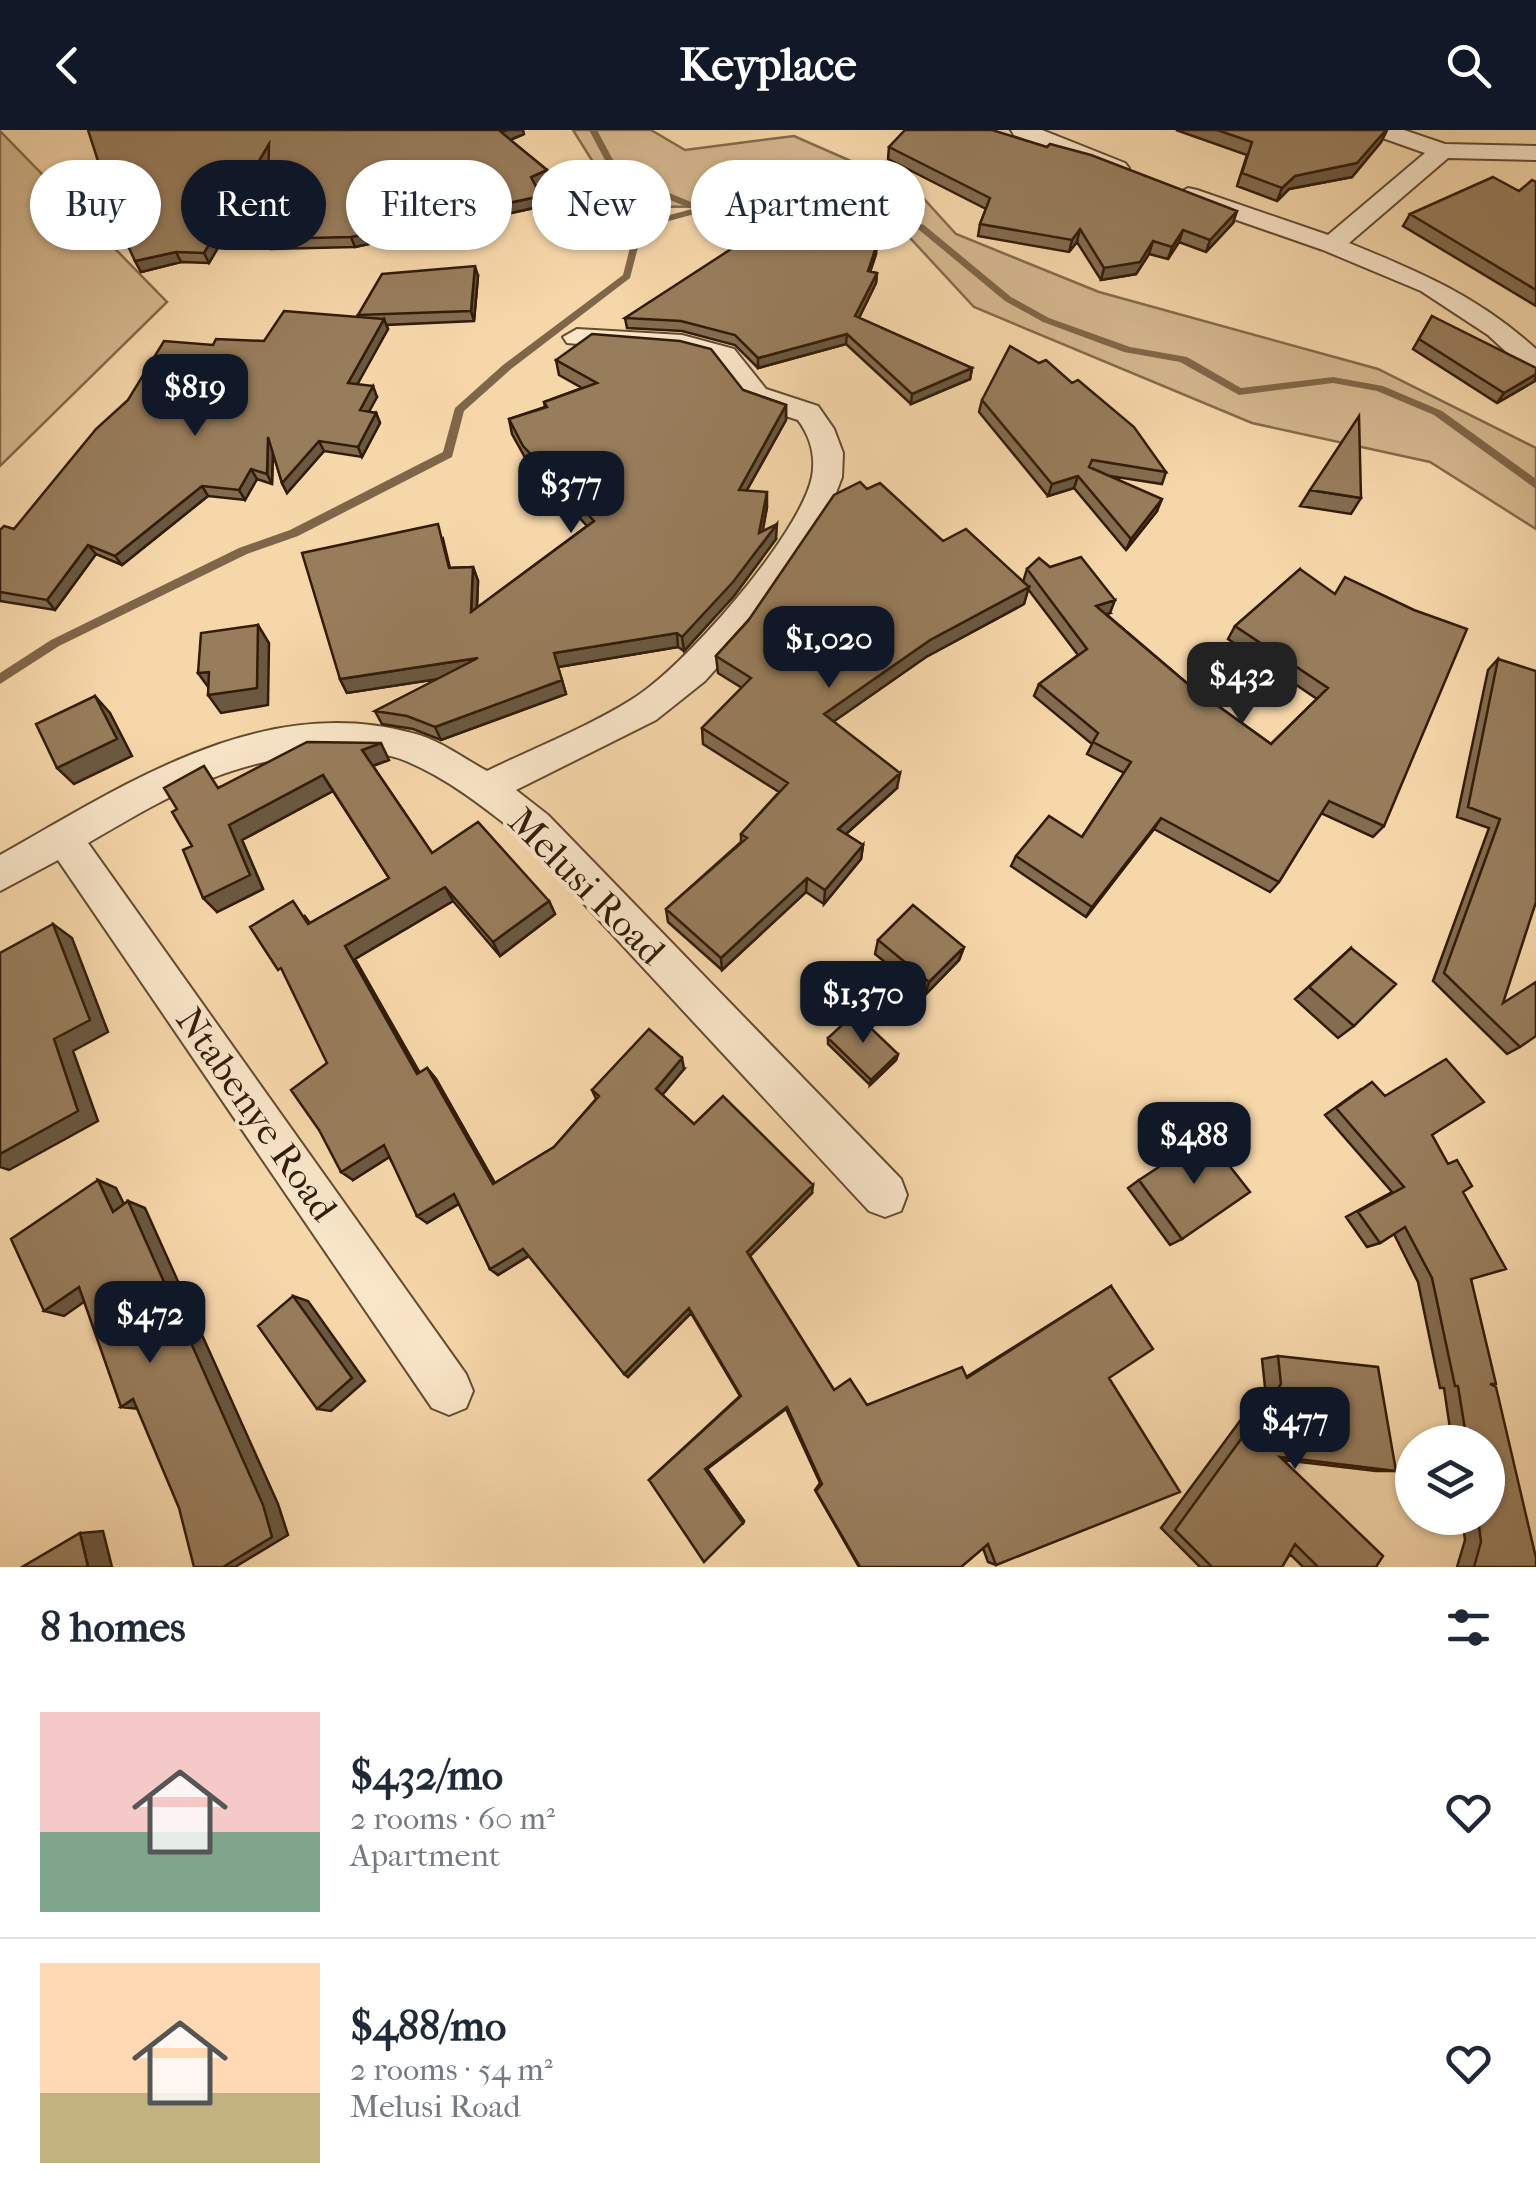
<!DOCTYPE html>
<meta charset="utf-8">
<style>
body{margin:0;font-family:"IM FELL French Canon",serif;background:#f2f2f3;color:#1f2937;height:100vh;display:flex;flex-direction:column;font-size:38px;white-space:nowrap}
*{box-sizing:border-box;margin:0}
p{font-size:32px;color:#747a83}
.icon{flex:none;width:55px;height:55px;fill:none;stroke:currentColor;stroke-width:2;stroke-linecap:round;stroke-linejoin:round}
.map{position:relative;height:1437px;overflow:hidden}
.sheet{display:flex;flex-direction:column;background:#fff;flex:1}
.sheet>*{flex:none}
.guide{position:absolute;left:30px;top:30px;width:1000px;height:90px;display:flex;gap:20px}
.buttons{position:absolute;left:1395px;top:1295px;display:grid;gap:20px}
.buttons a{display:grid;place-items:center;width:110px;height:110px;border-radius:50%;background:#fff;box-shadow:0 2px 8px #0004;font-size:50px}
.price{position:absolute;translate:-50% -85px;padding:0 22px;border-radius:20px;background:#111827;color:#fff;font-size:32px;line-height:65px;filter:drop-shadow(0 2px 5px #0008)}
.price::after{content:'';position:absolute;left:50%;top:60px;width:30px;height:22px;margin-left:-15px;background:inherit;clip-path:polygon(0 0,100% 0,50% 100%)}
.price.selected{background:#222;color:#fff}
ul{padding:0;list-style:none}
li{display:flex;align-items:center;gap:30px;height:250px;padding:0 40px}
li+li{border-top:2px solid #e0e1e3}
li span{display:grid;place-items:center;flex:none;width:280px;height:200px;border-radius:0px;color:#555}
li>.icon{margin-inline-start:auto}
span .icon{width:120px;height:120px;fill:#fffc;stroke-width:1}
li b{font-size:42px}
h2{display:flex;justify-content:space-between;align-items:center;height:120px;padding:0 40px;font-size:42px}
.pill{padding:0 35px;border-radius:45px;background:#fff;box-shadow:0 2px 8px #0004;font-size:35px;line-height:90px}
.pill.selected{background:#111827;color:#fff}
header{display:flex;justify-content:space-between;align-items:center;height:130px;padding:0 40px;background:#111827;color:#fff;font-size:45px;font-weight:700}
.map>svg:first-child{display:block}
</style>
<header><svg class="icon" aria-label="back" viewBox="0 0 24 24"><path d="M15 5l-7 7 7 7"/></svg>Keyplace<svg class="icon" aria-label="search" viewBox="0 0 24 24"><circle cx="10" cy="10" r="6"/><path d="M15 15l6 6"/></svg></header>
<div class="map">
<svg width="1536" height="1437" viewBox="0 0 1536 1437">
<rect width="100%" height="100%" fill="#f6d7aa"/>
<filter id="stains"><feTurbulence type="fractalNoise" baseFrequency=".002" numOctaves="4"/><feColorMatrix values="0 0 0 0 .2 0 0 0 0 .09 0 0 0 0 .02 0 0 0 .5 -.17"/></filter>
<radialGradient id="worn" r=".72"><stop offset=".6" stop-color="#630" stop-opacity="0"/><stop offset="1" stop-color="#630" stop-opacity=".3"/></radialGradient>
<!-- green -->
<path fill="#d5b78e" stroke="#846a4b" stroke-width="2.5" d="M573,0h78l34,20 109,-14 121,53 41,45 143,58 279,77 158,79v81l-106,-67 -178,-39 -278,-116 -75,-81 -37,-14 -36,-6 -205,1z
M0,1l167,171 -167,164z"/>
<g fill="none" stroke-linecap="round" stroke-linejoin="round">
<!-- stream -->
<path fill="#7f6648" fill-rule="evenodd" d="M589,0h8l23,43 81,33 93,-10 38,3 92,26 87,72 38,21 81,29 57,10 54,31 92,-11 50,9 59,25 94,68v10l-102,-74 -57,-24 -44,-8 -94,12 -59,-33 -56,-10 -81,-30 -38,-21 -87,-72 -87,-24 -37,-3 -92,10 -59,16 -13,50 -119,91 -47,42 -12,46 -154,79 -51,18 -188,92 -59,38v-11l51,-33 188,-92 51,-18 153,-78 12,-44 48,-43 120,-90 13,-51 56,-15 -78,-32z"/>
<defs>
<path id="minor" d="M1011,0h31l83,33 4,5 -4,5h-16l-95,-38z
M1371,0h33l41,14 91,2v14l-88,-2 -99,85c71,29 130,54 187,106v24l-10,-3 -38,-35 -67,-44 -98,-41 -144,-50 -3,-5 12,-7 9,2 131,45 97,-82 -51,-18z
M577,199l105,6 52,14 32,40 52,17 16,23 9,24 -1,24 -16,42 -81,117 -40,45 -49,39 -140,70 32,25 353,364 6,16 -6,16 -16,6 -16,-6 -347,-374c-36,-28 -73,-58 -116,-76 -23,-10 -51,-9 -75,-8 -100,5 -159,41 -243,90l378,531 7,17 -7,17 -17,7 -17,-7 -374,-548 -58,31v-36c125,-70 261,-163 412,-122 26,6 51,25 75,38 47,-23 99,-43 144,-71 52,-31 169,-165 181,-223 4,-21 -2,-41 -14,-57l-52,-17 -32,-42 -32,-8 -115,-10 -4,-6z"/>
</defs>
<!-- minor casing -->
<use href="#minor" stroke="#634b30" stroke-width="4"/>
<!-- minor -->
<use href="#minor" fill="#f9e5c8" fill-rule="evenodd"/>
</g>
<!-- wall -->
<path fill="#836c4f" stroke="#321c08" stroke-width="2.5" d="M1176,0h211l-6,12 -29,35 -63,12 -12,12 -40,-15 10,-31z
M524,4l-14,6 37,30 2,11 -13,5 7,20 -188,41 -84,2 -4,-10 1,-78 -59,102 -28,-1 -40,10 -33,-70 -22,-34z
M889,17l344,76 -27,29 -27,-10 -11,17 -19,-5 -13,20 -35,6 -24,-38 -8,10 -91,-16 2,-12 6,-15 -98,-50z
M1536,52v124l-133,-80 7,-12 109,-23z
M855,108l21,16 -6,18 7,1 -1,10 -17,35 113,50 -2,11 -59,25 -65,-60 -88,24 -23,-23 -53,-14 -55,-3 -2,-10z
M478,146l-4,45 -88,4 2,4 -31,55 20,13 -9,15 8,1 4,10 -18,34 -38,-6 -37,42 -5,-10 -9,-30 -1,31 -15,-5 -12,21 -37,-4 -86,69 -26,-11 -41,56 -55,-9v-71l14,-1 199,-184 51,-4 95,-24 -1,-2z
M1432,186l103,65 -38,22 -84,-54z
M556,230l187,30 43,15v15l-39,70 20,17 -5,24 14,8 -42,57 -50,55 -6,-4 -120,20 8,27 -125,46 -28,-11 -31,-5 -7,-13 63,-32 -91,14 -7,-14 103,-140 7,29 23,-1 5,14 -1,27 110,-82 -60,-65 -15,-27 -3,-15 36,-12 -1,-5 38,-14 -23,-13z
M982,270l184,72 -4,12 -52,-8 47,35 -31,39 -52,-62 -26,8 -69,-84z
M867,359l76,52 80,41 4,-13 83,44 -4,1 83,71 82,59 46,-45 -89,-60 7,-13 65,-57 84,257 -11,11 -52,-24 -42,69 -9,10 -116,-63 -68,88 -75,-51 5,-10 66,-19 42,-64 -37,-19 5,-10 -58,-48 5,-12 39,-29 -50,-66 -4,15 -98,53 -92,64 63,67 -51,46 17,11 -2,14 -37,45 -18,-12 -84,78 -54,-48 -2,-13 75,-67v-8l38,-42 -76,-48 -1,-16 40,-40 -24,-15 -2,-17z
M1310,360l51,8 -10,16 -51,-8z
M1498,529l5,344 17,44 -13,7 -74,-73 56,-153 -32,-11 31,-147z
M389,630l-16,6 59,87 117,48 6,13 -55,42 -47,-55 -98,58 65,114 7,-5 9,11 59,104 59,-36 42,-48 -4,-9 92,-21 -22,26 32,29 118,69 -62,63 84,134 33,15 99,-28 145,-91 -2,92 -113,187 -8,-3 -5,-14 -22,19h-102l-44,-77 5,-7 -34,-74 -79,60 37,52 -1,2 -94,-43 91,-84 -49,-83 -63,64 -99,-121 -31,19 -8,-6 -31,-65 -32,19 -38,-66 -36,23 -26,-117 -23,-148 6,8 79,-45 -56,-87 -91,49 21,49 -46,23 -25,-66 28,-59z
M878,810l86,7 -5,13 -34,35 -50,-41z
M1351,818l3,78 -16,12 -43,-39z
M828,908l70,16 -2,6 -26,25 -42,-41z
M1361,959l24,7 47,39 31,57 8,87 19,105 46,183h-79l8,-27 -3,-22h26v-76h-36l-8,-54h-4l-22,-106 -24,-48 -14,9 -13,4 -21,-30 46,-25 -67,-77z
M1139,1050l43,59 -12,6 -42,-57z
M1278,1226l118,115h-20l-93,-11 93,107h-73l-13,-13 -8,13h-82l-39,-39 104,-141 -3,-28z"/>
<!-- shaded-wall -->
<path fill="#6a5840" stroke="#321c08" stroke-width="2.5" d="M507,0h16l1,4 -21,9 -2,-11z
M1387,0l-6,12 -29,35 -63,12 -12,12 5,-13 13,-12z
M269,14l4,10 -64,109 -5,-10z
M547,40l2,11 -16,6 -2,-10z
M541,66l2,10 -188,41 -4,-10z
M1237,81l-4,12 -27,29 4,-12z
M1080,99l-3,13 -8,10 3,-12z
M1183,100l-4,12 -11,17 4,-12z
M1153,111l-4,13 -13,20 -35,6 3,-12z
M877,114l-1,10 -9,27 1,-10z
M176,122l5,10 -40,10 -6,-11z
M475,136l3,10 -4,45 -3,-10z
M877,143l-1,10 -21,43v-10z
M384,189l4,10 -36,65 -4,-11z
M847,204l-1,10 -88,24v-10z
M972,238l-2,11 -59,25 1,-10z
M1536,244l-1,7 -38,22 7,-10z
M373,256l4,11 -13,24 -4,-11z
M786,275v15l-47,84v-14z
M376,283l4,10 -18,34 -4,-10z
M268,307l5,11 -1,36 -5,-10z
M319,311l5,10 -37,42 -5,-10z
M251,339l6,10 -12,21 -6,-10z
M1078,346l-4,12 -26,8 4,-12z
M202,356l6,10 -86,69 -7,-9z
M767,362v15l-7,40 17,-23 -1,15 -42,57 -50,55 -2,-14 77,-104z
M1162,369l-5,12 -31,39 5,-11z
M88,415l8,9 -41,56 -8,-10z
M473,437l5,14 -2,45 -5,-14z
M1029,457l-5,17 -98,53 -103,72 1,-15 106,-74z
M1115,470l-5,13 -19,6 5,-13z
M258,495l11,18 -1,62 -47,8 -13,-18z
M677,503l1,14 -120,20 -4,-14z
M478,528l5,14 -136,21 -7,-14z
M209,542l2,19 -13,-18z
M562,550l4,14 -125,46 -6,-13z
M95,566l15,17 22,43 -58,28 -17,-16z
M381,613l8,17 -17,6 -10,-16z
M900,643l-3,15 -61,55 2,-14z
M323,645l10,16 -91,49 21,49 -46,23 -14,-14 26,-73z
M1161,688l-7,11 -68,88 6,-10z
M863,715l-2,14 -37,45 1,-14z
M807,748l-1,14 -84,78 -1,-12z
M445,757l8,14 -98,58 71,126 -9,-11 -72,-128z
M549,771l6,13 -55,42 -7,-14z
M53,794l19,14 36,94 -35,19 25,70 -89,49 -9,-3v-13l54,-115z
M964,817l-5,13 -34,35 4,-13z
M898,924l-2,6 -26,25 1,-5z
M682,928l2,11 -25,30 -3,-10z
M427,938l9,11 64,113 -7,-8z
M384,1015l10,9 -41,26 -12,-8z
M98,1050l18,8 15,30 -18,-6z
M813,1055l-1,8 -64,65 -1,-6z
M454,1064l9,7 -36,22 -10,-7z
M128,1071l17,7 133,296 10,31 -53,32h-12z
M523,1119l7,6 -32,20 -8,-6z
M79,1157l19,5 -34,24 -20,-5z
M293,1166l15,5 57,80 -34,30 -14,-2z
M689,1178l2,5 -63,64 -4,-3z
M133,1269l7,10 -19,-2z
M787,1277l-80,62 37,52 -1,2 -38,-54z
M103,1401l9,36h-24l-8,-34z"/>
<!-- building -->
<path fill="#987d5c" stroke="#321c08" stroke-width="2.5" d="M88,0h419l-6,2 46,38 -16,7 10,19 -190,41 -84,2 2,-95 -65,109 -28,-1 -41,9 -31,-67 -18,-26 13,-4z
M905,0h87l55,17 3,-3 41,11 146,56 -27,29 -27,-10 -11,17 -19,-6 -13,21 -36,6 -24,-39 -8,11 -92,-16 10,-26 -101,-51z
M1217,0h169l-29,33 -62,13 -13,12 -40,-15 10,-31z
M1493,47l26,14 13,-11 4,2v108l-126,-76z
M785,84h17l54,4 -1,20 22,6 -9,27 9,2 -22,43 117,52 -60,26 -65,-60 -89,24 -23,-23 -54,-14 -56,-3 143,-93 14,1z
M475,136l-4,45 -113,4 24,-41z
M284,181l100,8 -36,64 25,3 -13,24 16,3 -18,34 -39,-6 -37,42 -14,-46 -1,37 -16,-5 -12,21 -37,-4 -87,70 -27,-11 -41,55 -47,-8v-62l4,-4 10,3 82,-100 32,-29 36,-59 49,4 3,-6 48,2z
M1432,186l104,52v6l-32,19 -85,-54z
M592,204l88,7 31,8 32,41 43,15 -47,85 28,2 -8,41 18,-9 -44,58 -51,55 -5,-4 -123,20 8,27 -127,47 -28,-11 -32,-5 103,-53 -138,21 -38,-126 136,-29 11,44 24,-1 -2,45 123,-91 -71,-75 -14,-27 38,-12 -3,-5 53,-19 -41,-23z
M1010,216l29,17 7,-3 26,23 6,-3 56,47 32,45 -74,-12 -3,7 73,32 -31,40 -53,-63 -26,8 -70,-84z
M1359,286l2,82 -51,-8z
M860,352l7,7 13,-6 63,58 23,-12 63,58 -99,53 -106,74 76,59 -62,56 25,16 -38,45 -18,-12 -86,80 -55,-49 81,-71 -6,-4 47,-51 -86,-55 49,-50 -35,-22 32,-35 86,-126z
M1081,427l34,43 -19,6 93,79 82,59 57,-56 -93,-62 65,-57 35,25 10,-17 69,33 53,19 -83,197 -55,-25 -50,81 -118,-64 -69,89 -76,-51 33,-40 33,21 49,-75 -38,-20 5,-9 -59,-49 48,-35 -60,-80 12,-11 11,9z
M258,495l-1,63 -49,7 1,-23 -11,1 3,-40z
M1498,529l38,12v231l-33,101 33,-21v54l-16,11 -76,-74 56,-154 -32,-12z
M95,566l22,43 -60,29 -21,-44z
M307,612l74,1 -19,7 70,103 46,-31 71,79 -56,41 -48,-55 -100,59 72,128 10,-6 66,116 61,-37 45,-51 -7,-6 57,-61 33,29 -26,31 38,35 29,-28 90,89 -66,67 87,138 16,-11 17,26 95,-38 5,11 144,-92 42,63 -44,29 71,114 -184,73 -8,-21 -27,23h-101l-44,-76 6,-7 -35,-77 -82,62 38,54 -39,39 -55,-82 92,-84 -52,-88 -65,66 -101,-125 -33,20 -36,-75 -37,22 -33,-71 -43,27 -22,-42 -28,-40 36,-27 -46,-95 -3,2 -28,-43 43,-26 15,23 81,-46 -66,-103 -94,50 21,50 -47,23 -20,-48 9,-4 -20,-34 5,-3 -13,-21 40,-22 14,22z
M913,775l51,42 -35,35 -51,-42z
M53,794l37,96 -36,19 24,72 -78,43v-201z
M1351,818l45,36 -42,42 -45,-39z
M855,883l43,41 -27,26 -43,-42z
M1446,929l38,43 -52,33 16,29 9,-4 15,26 -9,6 43,77 -35,10 25,105h-6l6,3 40,171v9h-62l7,-25 -3,-24h10v-76h-21l-9,-56h-3l-23,-108 -27,-51 -25,16 -22,-31 46,-25 -68,-79 36,-26 13,14z
M1206,1006l44,56 -68,47 -43,-59z
M98,1050l15,32 15,-11 135,304 9,32 -49,30h-29l-15,-59 -46,-109 -12,8 -42,-120 -35,24 -33,-72z
M293,1166l59,82 -35,31 -59,-83z
M1278,1226l100,11 18,104 -116,-14 103,99 -7,11h-58l-23,-23 -13,23h-70l-37,-37 106,-146z
M80,1403l8,34h-66z"/>
<g text-anchor="middle" stroke-width="8" stroke-linejoin="round" paint-order="stroke">
<!-- street labels -->
<g font-size="38" fill="#321c08" stroke="#f9e5c8">
<text transform="translate(587 756) rotate(45)" y="13">Melusi Road</text>
<text transform="translate(257 984) rotate(55)" y="13">Ntabenye Road</text>
</g>
</g>
<rect width="100%" height="100%" filter="url(#stains)"/>
<rect width="100%" height="100%" fill="url(#worn)"/>
</svg>
<div class="buttons">
<a><svg class="icon" aria-label="layers" viewBox="0 0 24 24"><path d="M12 4l9 5-9 5-9-5zM3 14l9 5 9-5"/></svg></a>
</div>
<b class="price" style="left:195px;top:309px">$819</b>
<b class="price" style="left:571px;top:406px">$377</b>
<b class="price" style="left:829px;top:561px">$1,020</b>
<b class="price selected" style="left:1242px;top:597px">$432</b>
<b class="price" style="left:863px;top:916px">$1,370</b>
<b class="price" style="left:1194px;top:1057px">$488</b>
<b class="price" style="left:150px;top:1236px">$472</b>
<b class="price" style="left:1295px;top:1342px">$477</b>
<div class="guide">
<a class="pill">Buy</a>
<a class="pill selected">Rent</a>
<a class="pill">Filters</a>
<a class="pill">New</a>
<a class="pill">Apartment</a>
</div>
</div>
<section class="sheet">
<h2>8 homes<svg class="icon" aria-label="filters" viewBox="0 0 24 24"><path d="M4 7h16M4 17h16"/><circle cx="9" cy="7" r="2"/><circle cx="15" cy="17" r="2"/></svg></h2>
<ul>
<li><span style="background:linear-gradient(#f6c9c9 60%,#7fa58c 0)"><svg class="icon" aria-label="home" viewBox="0 0 24 24"><path d="M3 11l9-7 9 7M6 9v11h12V9"/></svg></span><div><b>$432/mo</b><p>2 rooms · 60 m²</p><p>Apartment</p></div><svg class="icon" aria-label="heart" viewBox="0 0 24 24"><path d="M12 20l-8-8c-3-5 5-10 8-4 3-6 11-1 8 4z"/></svg></li>
<li><span style="background:linear-gradient(#ffd9b3 65%,#c2b280 0)"><svg class="icon" aria-label="home" viewBox="0 0 24 24"><path d="M3 11l9-7 9 7M6 9v11h12V9"/></svg></span><div><b>$488/mo</b><p>2 rooms · 54 m²</p><p>Melusi Road</p></div><svg class="icon" aria-label="heart" viewBox="0 0 24 24"><path d="M12 20l-8-8c-3-5 5-10 8-4 3-6 11-1 8 4z"/></svg></li>
</ul>
</section>
